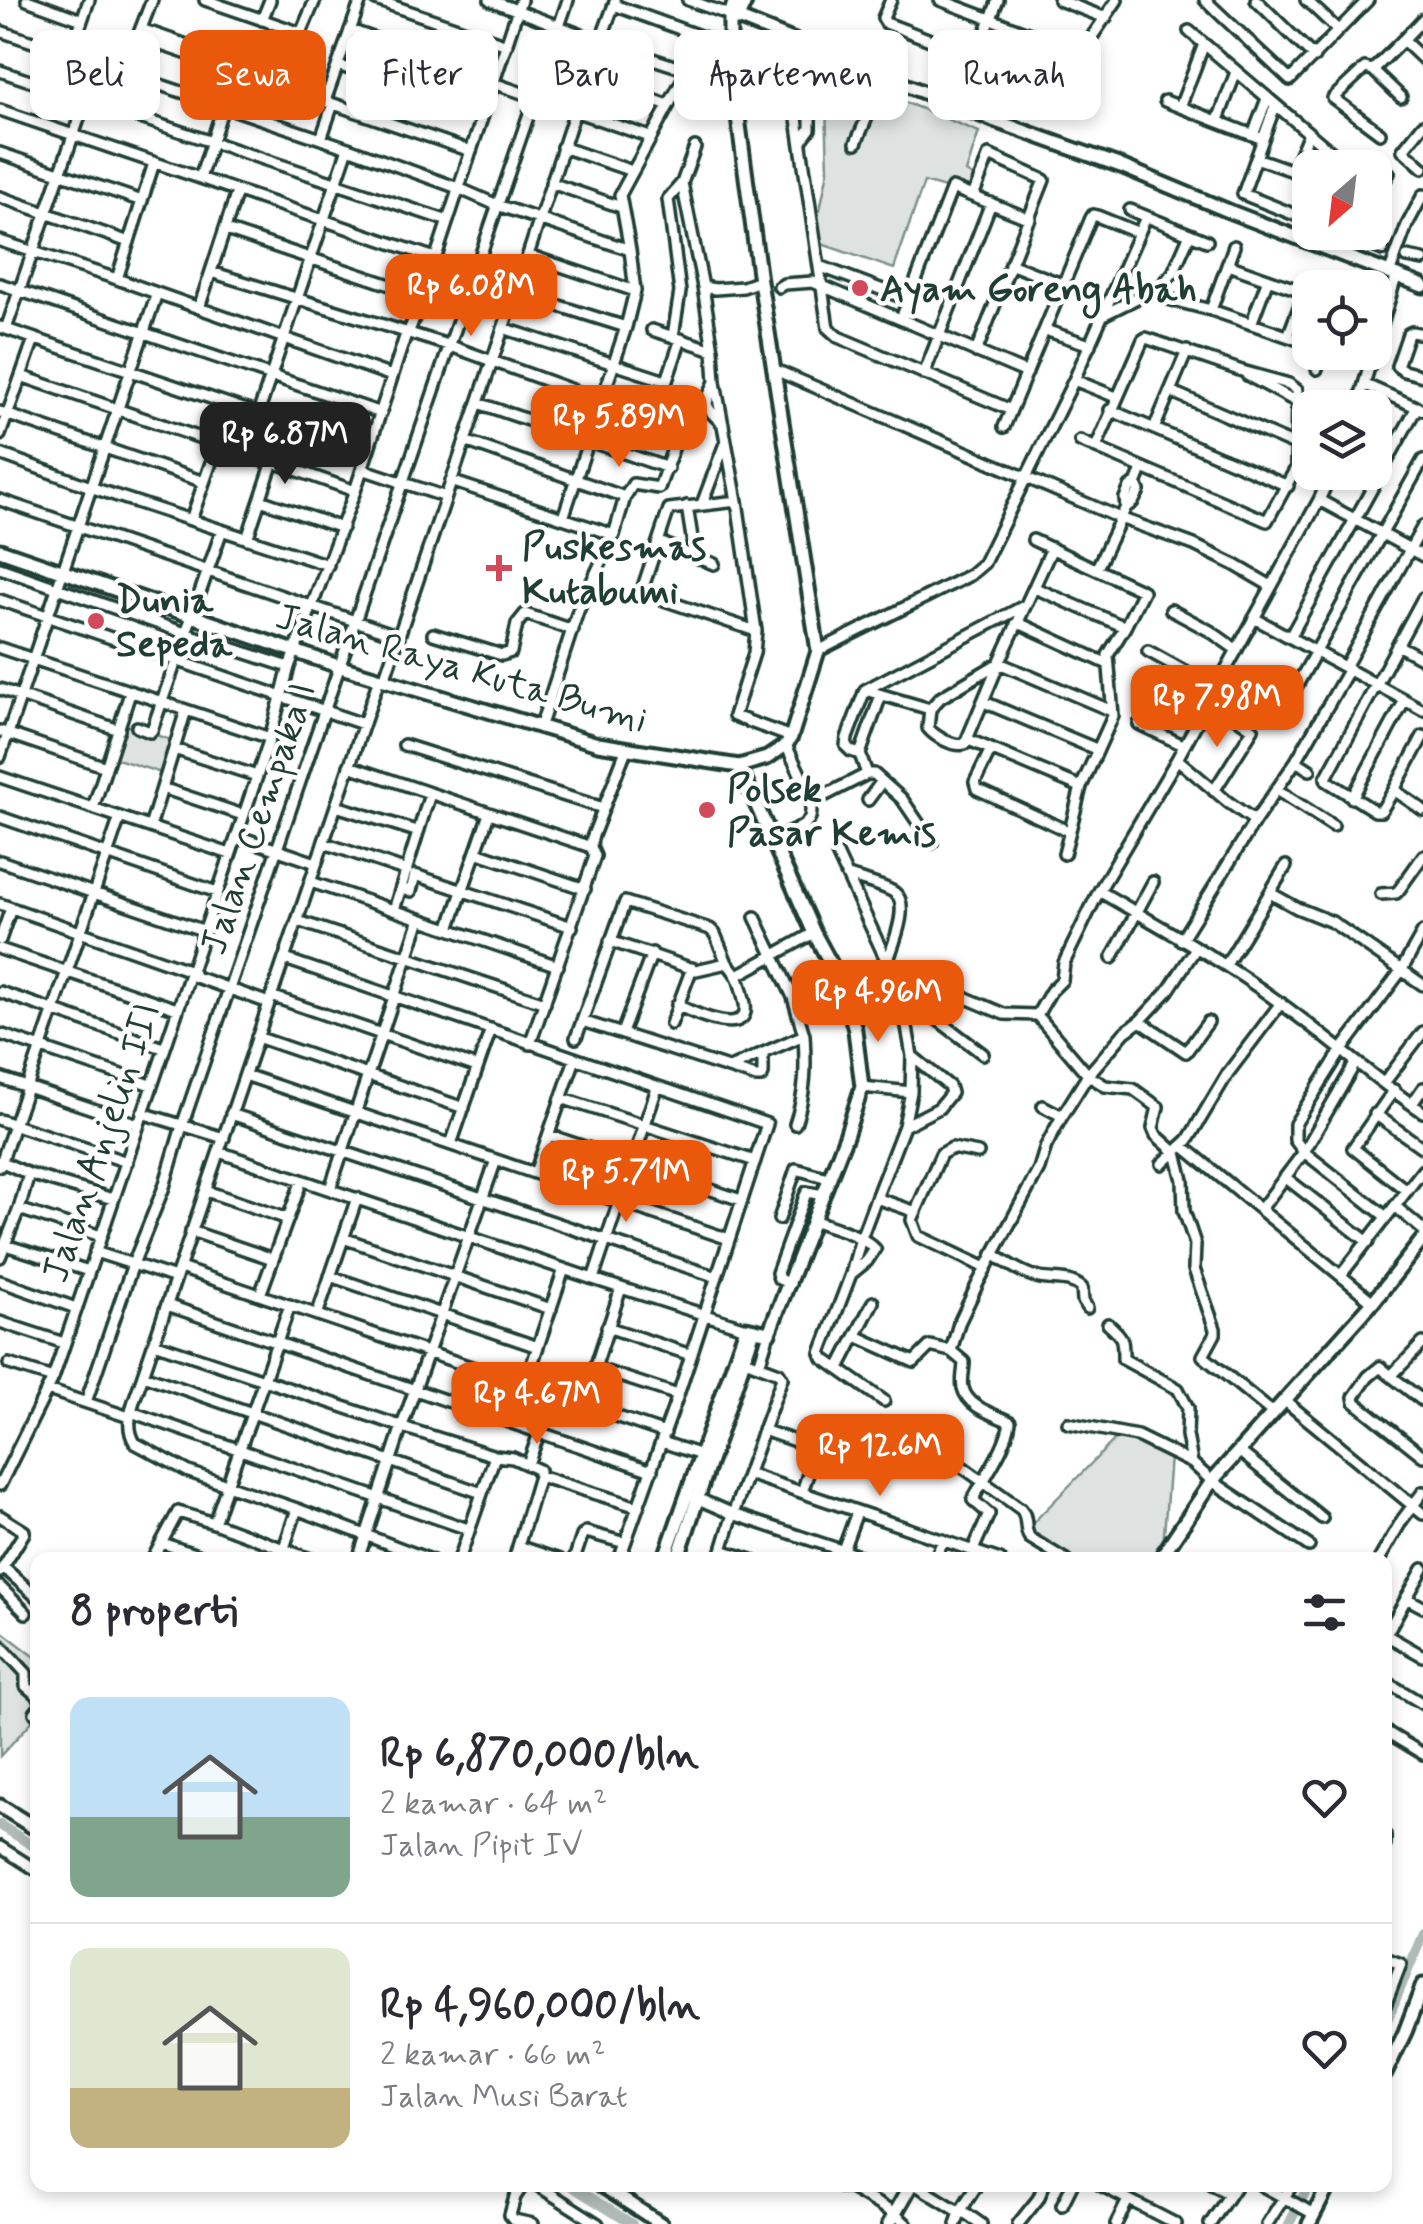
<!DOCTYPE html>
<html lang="id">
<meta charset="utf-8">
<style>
body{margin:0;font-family:Mynerve,sans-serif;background:#f7f7f7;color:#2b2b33;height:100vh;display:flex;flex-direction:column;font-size:38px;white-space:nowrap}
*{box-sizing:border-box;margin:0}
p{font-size:32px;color:#7c7c81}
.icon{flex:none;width:55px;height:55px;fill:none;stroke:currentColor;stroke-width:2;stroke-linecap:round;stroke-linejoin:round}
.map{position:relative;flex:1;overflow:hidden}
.details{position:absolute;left:30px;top:1552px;width:1362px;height:640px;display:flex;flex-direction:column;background:#fff;border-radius:20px;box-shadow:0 5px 15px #0003}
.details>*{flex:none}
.hud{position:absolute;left:30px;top:30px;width:1365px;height:90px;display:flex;gap:20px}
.needle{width:65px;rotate:208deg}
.fabs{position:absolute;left:1292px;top:150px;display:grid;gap:20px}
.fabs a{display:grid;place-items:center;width:100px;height:100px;border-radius:20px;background:#fff;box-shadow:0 5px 15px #0003;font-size:50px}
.price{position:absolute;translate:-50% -85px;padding:0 22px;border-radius:20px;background:#ea580c;color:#fff;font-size:32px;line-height:65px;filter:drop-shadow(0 2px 5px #0008)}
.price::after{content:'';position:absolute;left:50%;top:60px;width:30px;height:22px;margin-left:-15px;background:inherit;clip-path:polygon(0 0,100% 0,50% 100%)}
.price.current{background:#222;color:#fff}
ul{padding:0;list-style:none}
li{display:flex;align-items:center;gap:30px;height:250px;padding:0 40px}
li+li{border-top:2px solid #e1e1e2}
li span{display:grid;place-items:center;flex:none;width:280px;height:200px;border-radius:20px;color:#555}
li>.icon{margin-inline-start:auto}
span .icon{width:120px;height:120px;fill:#fffc;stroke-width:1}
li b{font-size:42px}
h2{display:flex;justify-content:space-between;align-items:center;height:120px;padding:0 40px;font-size:42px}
.pill{padding:0 35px;border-radius:20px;background:#fff;box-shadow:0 5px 15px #0003;font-size:35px;line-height:90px}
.pill.current{background:#ea580c;color:#fff}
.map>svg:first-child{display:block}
</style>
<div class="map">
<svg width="1423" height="2224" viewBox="0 0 1423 2224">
<rect width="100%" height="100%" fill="#fff"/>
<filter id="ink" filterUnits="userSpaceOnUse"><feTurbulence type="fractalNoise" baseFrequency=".01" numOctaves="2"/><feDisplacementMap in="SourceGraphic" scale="20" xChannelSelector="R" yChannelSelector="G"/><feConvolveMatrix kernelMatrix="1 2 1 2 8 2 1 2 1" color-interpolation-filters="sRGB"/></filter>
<g filter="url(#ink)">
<!-- green -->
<path fill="#dee3e2" stroke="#7e908b" stroke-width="2.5" d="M825,70l154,62 -13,40 13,8 -6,16 -49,-14 -30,87 -78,-27 -3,-18 7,-14 8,-39z
M125,725l46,15 -10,33 -47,-15z
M1123,1431l30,20 18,-7 -9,116h-91l-46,-29z
M0,1630l38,29 -1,57 -37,40z"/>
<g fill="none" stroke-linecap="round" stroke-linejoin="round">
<!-- canal -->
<path stroke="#afbab7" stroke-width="10" d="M0,1825l38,24
M1385,2025l38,-91
M570,2185l62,39
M1289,2224l20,-39"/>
<defs>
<path id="minor" d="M27,0l55,20
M205,0l96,33 14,-33
M376,0l131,45
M490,0l110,42 87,28
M688,0l42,15
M891,0l-8,18 3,5 198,76
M940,0l141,53
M1059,0l47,18
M1205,0l85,80 78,-80
M1256,0l58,57
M1306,0l32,30
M614,5l116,42
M262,20l8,-20
M141,29l186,65
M350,30l144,50
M0,31l348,117 110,40 39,17 133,45
M1189,31l161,137
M138,37l333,114
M1403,40l20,-21
M600,42l15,-40
M70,55l19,-55
M730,58l61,20h11l6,4 2,6v41l-9,12
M976,58l22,-58
M338,65l144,51
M1373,70l30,-30 20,19
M0,71l448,150
M124,72l28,-72
M791,78l37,250 10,9 173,73
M493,83l157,54
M609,83l59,22
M1065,91l16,-38 36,-53
M326,98l35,-98
M1165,101l98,38
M1275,106l-32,88 67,27
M1180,107l24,-63
M0,110l435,148
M595,119l26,-70
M1218,120l18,-48
M1423,125l-20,25 20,18
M1380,133l-47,-35 32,-30 8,2 28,27
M1253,135l14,-36
M321,139l12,-35
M856,143l12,-28 10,-41
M562,147l70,24
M0,153l142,48
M1256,158l54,19
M1293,170l16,-37
M200,178l36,-111
M551,183l70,24
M682,183l21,104 10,63 2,32 22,119 19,130 -2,22 -20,63 57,21
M1377,194l12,-21
M973,196l16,-41 55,25 -68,172
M0,197l129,45
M1130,210l77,31
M226,230l197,66
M1340,232l43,18
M0,241l117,38 275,97
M528,255l107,36
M1407,257l16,3
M1010,264l54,21
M1228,265l82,29
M819,266l88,33
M211,272l237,73 232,84 -21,59 -26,-4 -8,13 -11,38 -36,76 -38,117
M1389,274l18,-49 16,-30
M117,279l37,-116
M0,284l381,129
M703,287l12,2 28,-2 17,-6
M779,287l5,-3 29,-2 214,91
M1341,288l1,-3
M515,292l111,35
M1164,298l47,12 99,34
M199,308l38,-116
M1211,310l23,-64
M1103,315l58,-29 12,-13 17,-39
M901,319l51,-131 78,31
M1251,324l17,-45
M0,327l368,124
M503,328l163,53
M6,329l92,-265
M652,330l61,20
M1045,330l45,15
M1423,334l-11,-2 -4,2 -11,32 7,5 19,5
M673,336l7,-44 -12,-93 14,-16 13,-36
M1288,336l17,-44
M773,369l347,149 74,27 41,20 36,21
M1317,369l5,-17
M924,374l67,-171
M1247,375l50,27
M21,376l197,68
M1074,380l42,17
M715,382c-12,24 -11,24 8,42
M1366,385l57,25
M1170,391l127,55
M478,403l190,65
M1357,408l39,-131
M1110,410l178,76
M0,412l204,70
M258,414l90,-266
M654,419l27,-80
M1004,427l87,-209 2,-3 4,1 42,17
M1154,429l33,-78
M0,435l34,-96
M465,441l160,56
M1080,441l187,80 29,-53 1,-78 -8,-6 -47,-13 -96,-33 -3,2 -47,107
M236,450l36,14
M0,454l99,36 229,75
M273,462l82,29
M362,469l84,28
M451,481l163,54
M0,500l399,136
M260,500l82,28
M1319,500l104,56
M737,501l-68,8 -27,81 4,4 110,37
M702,504l22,-58
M687,506l8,51
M1126,507l7,-5 6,-11 -3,-7
M563,518l63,-191 9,-36 -5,-41 -10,-55 85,-157
M191,520l40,-115
M247,539l39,-116
M1033,540l110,51 -18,36 -17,28 5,61 -32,71 -17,67
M659,542l55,22
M0,568l185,65 104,34
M1097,568l29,-61 -1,-9 5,-11 6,-3 6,-15
M1035,588l90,39
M1423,598l-97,180 1,3 48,30h6l13,-21 29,20
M0,600l363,124
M1171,610l39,21 27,19
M1254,618l169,92
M1016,624l7,1 85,39
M433,634l69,21 9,-3 6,-28 8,-10 48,16
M1290,637l127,-230
M1397,645l26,14
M0,648l270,90
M818,651l152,-76 14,-12 90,-183 72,-163
M1148,651l67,37
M1345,667l78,-141
M379,679l-236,696c-7,22 -21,47 -8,68l54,29 108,37 134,51
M384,680l144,-425 47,-144
M1296,687l127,-227
M0,689l119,41
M865,690l161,-85
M865,690l65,19
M1151,694l47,25
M1209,700l21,13 17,-30
M984,702l112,47
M930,709l-2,19c7,9 26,19 37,16l34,-81 53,-115
M930,709l10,-11 59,-35 113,48
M1139,724l44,21
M137,727l13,5 2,-2 70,-200
M0,731l106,36
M969,740l112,47
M404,745l199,63
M174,749l83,27
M991,749l-16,33 2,7 91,42
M860,754l-9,-3 -5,-5 1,-8 18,-48
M0,757l157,-464
M1177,759l51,43 27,19 41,-60 53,-92
M1296,761l14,9
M349,766l242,81
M867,774l-7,-20 21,-59
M0,777l230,77
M162,788l81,27
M1277,790l56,36
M1394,790l29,-54
M1214,791l39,-62 -23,-16
M1352,798l53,-98
M868,800l14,-19
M812,802l55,-28h7l28,25 30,44
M336,806l80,25
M93,808l37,-115
M0,817l217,75
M150,827l36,-117
M237,836l79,27
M772,840c10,-5 30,-10 36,-19 12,-16 -15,-60 -22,-76
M324,843l83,28
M476,852l109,37
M837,854l64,138 11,64 -1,36 -7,34 -28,72
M0,861l205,70
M848,876c12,4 38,10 47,17 16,12 -3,54 -8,70
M311,882l247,84
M401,889l10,2 4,-16 157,52
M1099,891c60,35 121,68 177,109 50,35 96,78 147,112
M1270,893l27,15 35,14 91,63
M1381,894l15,-1 3,-3 24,-34
M0,904l191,67 5,6 73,26
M394,910l36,-116
M755,917l38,80 11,38 -41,18
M298,921l247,82
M449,929l40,-115
M0,940l11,-32
M1181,940l74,-119
M610,941l86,29 31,-7c12,13 13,19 17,36 11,42 -49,15 -67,6
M0,949l177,60
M1112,958l41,-76
M285,959l482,165 -89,271 -59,165
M1226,965l60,-99
M738,975l76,-42
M945,989l59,25 33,1
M0,992l163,56
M901,992l82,62
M271,996l206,71
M1037,1015l14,-24 11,-11 2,-17 35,-72 78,-132 142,-259 13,-28
M1037,1015l51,60 17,11 28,3 25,18 -5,21 3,7 20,18 7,27 1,31 11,33 -1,25 21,60v5l-12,22 70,57
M582,1021l174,56h5l2,-3v-21l-33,15
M1140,1021l46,31 22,-30
M671,1024l21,-56
M622,1033l30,-80
M0,1034l151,51
M257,1037l207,71
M576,1038l49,-136 85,27 5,5 12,29
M530,1044l65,-188 -4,-9 1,-9 34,-88
M245,1075l484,164
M0,1078l138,46
M1384,1083l39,-51
M862,1087l49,5
M1394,1090l-41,58 54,43
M561,1098l194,63
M1412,1104l11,-16
M1043,1106l19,10
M142,1113l82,25
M231,1114l486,163
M1375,1114l48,34
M0,1120l127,42
M795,1124c11,-33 11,-55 9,-89
M904,1126l35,-18 12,-15 -2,-7 -37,-30
M549,1135l192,65
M451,1144l40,-115
M1183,1146l190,156
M219,1152l374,127 153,49
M978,1153l-26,-5 -11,6 -29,66 6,16 68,32
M0,1161l29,13 84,25
M1162,1164l26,-24 40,-67 53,-70
M0,1166l120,-349
M535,1173l40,-114
M1286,1178l82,64
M330,1189l90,-270
M206,1191l82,28
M1396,1207l27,23
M19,1209l82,27
M1261,1209l43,-57 52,-90
M1385,1216l-81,-64 -9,-12v-16l46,-73 60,-80 22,-39
M779,1219l17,-50 32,9
M813,1220c20,8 47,13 62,29l-8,12 -16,13
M191,1231l82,28
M343,1238l208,71
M5,1245l84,26
M95,1252l81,26
M993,1254c15,10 30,20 47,24 16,3 29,-1 42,10l1,13 4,7
M0,1257l19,-48 10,-35
M180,1268l485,165
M1341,1275l82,-105
M330,1276l208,71
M593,1279l64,-191
M0,1281l76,27
M790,1284l-11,-5 -2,-6 28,-77 2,-4 16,3
M260,1295l42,-115
M167,1305l485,166
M317,1315l40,-117
M0,1322l64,21
M1108,1324c16,14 15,15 15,35l55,30 10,19 -1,27 5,28 20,18 97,65
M607,1327l84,28
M856,1336l58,26 16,-16 21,5 8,-28 19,-40 61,-114 7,-23 15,-28 27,-43 37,-43 15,-11 28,-30 28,-43
M154,1343l258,87 83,26 18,2 26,12v6
M1423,1343l-32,33 -11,-9 -12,10 -14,20 1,5 68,54
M951,1351l13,11c0,8 -3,18 -1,26 5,20 31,26 47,34 -4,27 -25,53 -37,78l16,14 -16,36
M9,1364l44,14
M759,1365l10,-32
M595,1368l83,27
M839,1368l34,-66
M143,1375l339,118
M1391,1376l32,25
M525,1385l39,-116
M48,1390l81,27
M1284,1400l139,114
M884,1401l-61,-43 -2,-5 30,-79 10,-36 15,-40 40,14
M86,1402l47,-138 31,-77 18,-61 386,-1126
M583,1405l38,-117
M131,1412l337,117
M1068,1423l69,13 55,27
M763,1430l92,32c17,-7 19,-23 27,-38
M930,1439l20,19 71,51c8,9 2,20 9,29l36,22
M662,1442l39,13
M1240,1452l82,66
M528,1464l25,-69
M748,1474l252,86
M539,1476l99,31
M0,1485l53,-107 217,-640 19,-71 66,-176 51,-157 3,-3 14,-35 98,-296
M802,1492l14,-42
M694,1497l39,17 138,46
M0,1516l24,15v2l-24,39
M214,1523l76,-218
M162,1543l50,17
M518,1546l42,14
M284,1548l13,-39
M722,1550l30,10
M843,1550l14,-38
M152,1560l26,-48 36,11 99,37
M358,1560l44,-134 94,-266
M459,1560l36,-104
M514,1560l25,-84
M574,1560l8,-24 4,-4 39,11
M719,1560l14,-46 49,-136 -3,-5 -34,-13
M935,1560l8,-20
M1379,1560l23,-40 21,-28
M3,1567l35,31
M0,1587l26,26
M1406,1598l17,9
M1386,1635l37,21
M1385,1636l38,-67
M0,1645l26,28v13l12,10
M1385,1681l38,23
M38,1709l-3,4 3,3
M1385,1731l38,23
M1385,1836v9
M0,1847l38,24
M1385,1958l16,6 -16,42
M523,2185l-8,12 -5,18 4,5 19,4
M537,2185l61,39
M916,2185l39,24 6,1 16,-25
M1100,2185l76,39
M1212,2185l18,9
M1261,2185l53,29
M840,2187l7,-1 48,28 11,10
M1062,2205l10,-20
M956,2224l5,-14 20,14
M1018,2224l20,-25 6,-14
M1116,2224l12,-24
M1210,2224l26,-39
M1267,2224l25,-39"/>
<path id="tertiary" d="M730,15l263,105 128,46 110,46 192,74
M737,20l9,-20
M0,550l341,117 257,77 141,22 28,-8 19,-13 5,-8 27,-86 -58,-370 -30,-223v-43l5,-15
M664,1560l82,-232 23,5 77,-197 16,-49 -7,-57 -11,-42 -30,-55 -75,-167
M677,1560l77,-230
M1159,1560l53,-79 161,-179 50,-63
M0,1806l38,24
M1385,2074l20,-42 18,-47
M601,2185l60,39
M889,2224l22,-39
M1309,2224l20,-39"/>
</defs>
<!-- minor casing -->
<use href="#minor" stroke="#1f3d34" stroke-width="16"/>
<!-- tertiary casing -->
<use href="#tertiary" stroke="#1f3d34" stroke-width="19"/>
<!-- minor -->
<use href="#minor" stroke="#fff" stroke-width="9"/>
<!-- tertiary -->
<use href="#tertiary" stroke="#fff" stroke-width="11"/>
</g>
</g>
<!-- markers -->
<g fill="#d1495b" stroke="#fff" stroke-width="4">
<circle cx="860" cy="288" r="10"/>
<path d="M494 553h10v10h10v10h-10v10h-10v-10h-10v-10h10z"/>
<circle cx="96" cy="621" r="10"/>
<circle cx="707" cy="810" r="10"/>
</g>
<g text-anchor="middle" stroke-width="9" stroke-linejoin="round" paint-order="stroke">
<!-- poi labels -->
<g font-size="38" font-weight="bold" fill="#1f3d34" stroke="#fff" text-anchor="start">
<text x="880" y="301">Ayam Goreng Abah</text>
<text x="522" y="559">Puskesmas<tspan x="522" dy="44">Kutabumi</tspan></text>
<text x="116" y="612">Dunia<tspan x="116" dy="44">Sepeda</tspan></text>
<text x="727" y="801">Polsek<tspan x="727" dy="44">Pasar Kemis</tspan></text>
</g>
<!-- street labels -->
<g font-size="38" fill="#1f3d34" stroke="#fff">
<text transform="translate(462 667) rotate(16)" y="13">Jalan Raya Kuta Bumi</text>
<text transform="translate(257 818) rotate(-71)" y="13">Jalan Cempaka I</text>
<text transform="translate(100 1142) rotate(-71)" y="13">Jalan Anjelin III</text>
</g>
</g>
</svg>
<div class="fabs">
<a><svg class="needle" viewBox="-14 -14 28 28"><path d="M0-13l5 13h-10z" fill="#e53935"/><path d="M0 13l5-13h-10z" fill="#7c7c81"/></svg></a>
<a><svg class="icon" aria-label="locate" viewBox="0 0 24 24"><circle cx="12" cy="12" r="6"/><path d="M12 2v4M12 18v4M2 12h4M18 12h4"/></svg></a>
<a><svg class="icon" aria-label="layers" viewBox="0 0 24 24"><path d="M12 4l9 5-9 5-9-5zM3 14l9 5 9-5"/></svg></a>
</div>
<b class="price" style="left:471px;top:339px">Rp 6.08M</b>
<b class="price" style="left:619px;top:470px">Rp 5.89M</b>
<b class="price current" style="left:285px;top:487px">Rp 6.87M</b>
<b class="price" style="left:1217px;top:750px">Rp 7.98M</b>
<b class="price" style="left:878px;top:1045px">Rp 4.96M</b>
<b class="price" style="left:626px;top:1225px">Rp 5.71M</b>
<b class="price" style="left:537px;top:1447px">Rp 4.67M</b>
<b class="price" style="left:880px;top:1499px">Rp 12.6M</b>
<div class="hud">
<a class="pill">Beli</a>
<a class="pill current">Sewa</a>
<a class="pill">Filter</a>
<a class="pill">Baru</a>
<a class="pill">Apartemen</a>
<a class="pill">Rumah</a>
</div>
<section class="details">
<h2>8 properti<svg class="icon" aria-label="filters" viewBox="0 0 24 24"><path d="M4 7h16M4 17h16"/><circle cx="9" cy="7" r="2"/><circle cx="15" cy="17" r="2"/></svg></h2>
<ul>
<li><span style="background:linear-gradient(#bfe0f5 60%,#7fa58c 0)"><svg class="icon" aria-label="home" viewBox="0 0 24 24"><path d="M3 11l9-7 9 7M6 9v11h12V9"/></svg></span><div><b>Rp 6,870,000/bln</b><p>2 kamar · 64 m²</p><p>Jalan Pipit IV</p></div><svg class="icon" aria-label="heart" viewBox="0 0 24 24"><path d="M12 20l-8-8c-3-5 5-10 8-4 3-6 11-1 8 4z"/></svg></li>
<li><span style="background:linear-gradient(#dfe7d0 70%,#c2b280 0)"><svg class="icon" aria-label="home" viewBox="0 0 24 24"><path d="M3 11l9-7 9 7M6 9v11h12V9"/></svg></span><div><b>Rp 4,960,000/bln</b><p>2 kamar · 66 m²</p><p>Jalan Musi Barat</p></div><svg class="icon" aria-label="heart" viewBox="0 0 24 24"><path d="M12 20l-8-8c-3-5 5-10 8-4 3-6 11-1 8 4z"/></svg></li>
</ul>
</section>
</div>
